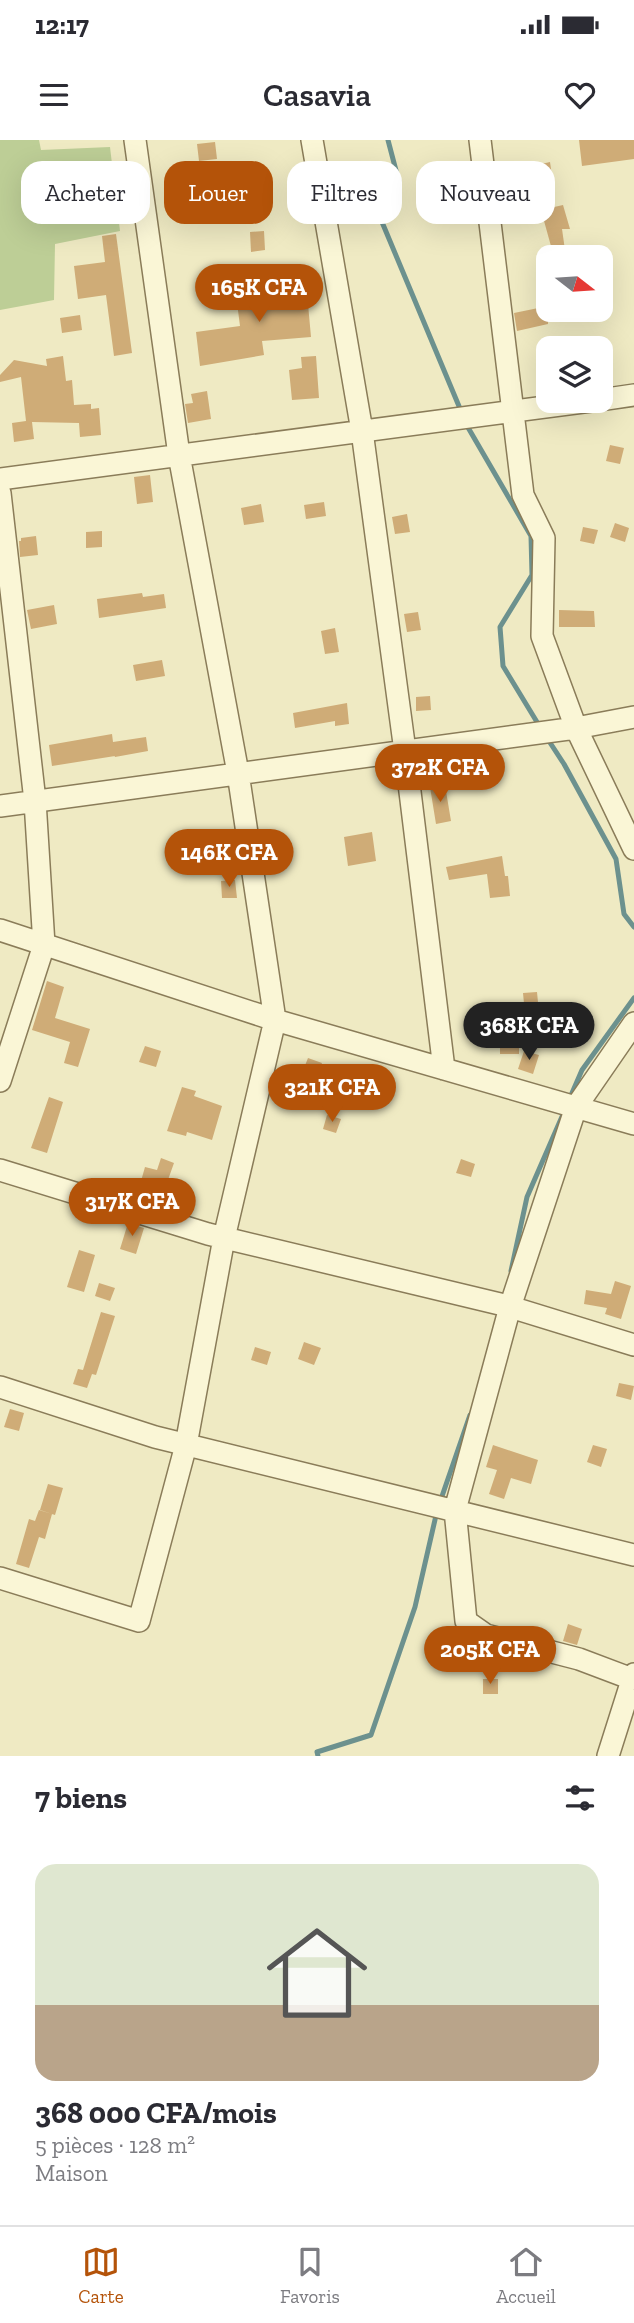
<!DOCTYPE html>
<html lang="fr">
<meta charset="utf-8">
<style>
body{margin:0;font-family:"Zilla Slab",serif;background:#f2f2f3;color:#2b2b33;height:100vh;display:flex;flex-direction:column;font-size:26px;white-space:nowrap}
*{box-sizing:border-box;margin:0}
p{font-size:23px;color:#7c7c81}
.icon{flex:none;width:38px;height:38px;fill:none;stroke:currentColor;stroke-width:2;stroke-linecap:round;stroke-linejoin:round}
.map{position:relative;height:1616px;overflow:hidden}
.drawer{display:flex;flex-direction:column;background:#fff;flex:1}
.drawer>*{flex:none}
.top-card{position:absolute;left:21px;top:21px;width:593px;height:63px;display:flex;gap:14px}
.needle{width:46px;rotate:107deg}
.controls{position:absolute;left:536px;top:105px;display:grid;gap:14px}
.controls a{display:grid;place-items:center;width:77px;height:77px;border-radius:14px;background:#fff;box-shadow:0 7px 28px #0002;font-size:35px}
.price{position:absolute;translate:-50% -60px;padding:0 16px;border-radius:24px;background:#b45309;color:#fff;font-size:23px;line-height:46px;filter:drop-shadow(0 2px 4px #0008)}
.price::after{content:'';position:absolute;left:50%;top:42px;width:21px;height:16px;margin-left:-10px;background:inherit;clip-path:polygon(0 0,100% 0,50% 100%)}
.price.current{background:#222;color:#fff}
ul{padding:0;list-style:none}
li{display:grid;align-content:center;gap:14px;height:371px;padding:0 35px}
li span{display:grid;place-items:center;height:217px;border-radius:21px;color:#555}
li>.icon{margin-inline-start:auto}
span .icon{width:126px;height:126px;fill:#fffc;stroke-width:1}
li b{font-size:30px}
h2{display:flex;justify-content:space-between;align-items:center;height:84px;padding:0 35px;font-size:30px}
.chip{padding:0 24px;border-radius:21px;background:#fff;box-shadow:0 7px 28px #0002;font-size:24px;line-height:63px}
.chip.current{background:#b45309;color:#fff}
.status{display:flex;justify-content:space-between;align-items:center;height:49px;padding:0 35px;background:#fff;direction:ltr}
.status svg{height:19px;fill:currentColor}
header{display:flex;justify-content:space-between;align-items:center;height:91px;padding:0 35px;background:#fff;font-size:32px;font-weight:600}
.menu{display:flex;justify-content:space-around;align-items:center;height:98px;border-top:2px solid #e1e1e2;background:#fff;font-size:19px;color:#7c7c81}
.menu a{display:grid;justify-items:center;gap:4px}
.menu .current{color:#b45309}
.map>svg:first-child{display:block}
</style>
<div class="status"><b>12:17</b><svg viewBox="0 0 49 12"><path d="M0 12V9h3v3zM5 12V6h3v6zM10 12V3h3v9zM15 12V0h3v12zM26 1h20v11H26zM47 4h2v5h-2z"/></svg></div>
<header><svg class="icon" aria-label="menu" viewBox="0 0 24 24"><path d="M4 6h16M4 12h16M4 18h16"/></svg>Casavia<svg class="icon" aria-label="heart" viewBox="0 0 24 24"><path d="M12 20l-8-8c-3-5 5-10 8-4 3-6 11-1 8 4z"/></svg></header>
<div class="map">
<svg width="634" height="1616" viewBox="0 0 634 1616">
<rect width="100%" height="100%" fill="#efeac3"/>
<!-- green -->
<path fill="#bdce96" d="M0,0h39l2,10 69,-3 10,84 -65,13 -1,56 -54,10z"/>
<g fill="none" stroke-linecap="round" stroke-linejoin="round">
<!-- stream -->
<path stroke="#6c918e" stroke-width="5" d="M388,0l11,42 -17,40 79,189
M466,284l65,112 1,39 -32,52 3,39 37,61
M547,598l17,26 52,95 8,55 10,13
M569,960l13,-30 52,-72
M511,1131l16,-74 37,-85
M440,1362l30,-87
M318,1616l-1,-4 54,-17 44,-128 22,-96"/>
</g>
<!-- building -->
<path fill="#cfac77" d="M579,0h55v19l-52,7z
M215,2l2,17 -18,2 -2,-17z
M550,22l2,14 -13,6 -6,-16z
M563,65l7,24h-8l4,28h-12l-13,-47z
M264,91l1,19 -14,2 -1,-20z
M116,94l16,119 -18,3 -8,-61 -28,4 -4,-33 31,-4 -3,-26z
M305,131l6,66 -49,4 2,14 -64,11 -4,-34 44,-6 -4,-31 57,-7 -3,-15z
M548,166v18l-31,7 -3,-18z
M80,175l2,15 -20,3 -2,-15z
M63,216l3,25 6,-1 2,25 17,-1v5l8,-1 2,27 -21,2 -1,-14 -47,-1 2,17 -20,3 -2,-19 14,-2 -5,-44 -21,5v-7l14,-15 33,6 -1,-7z
M316,216l3,42 -27,2 -3,-30 13,-2 -1,-11z
M207,251l4,28 -23,4 -3,-19 8,-1 -2,-9z
M610,305l14,3 -4,16 -14,-3z
M150,335l3,27 -16,2 -3,-27z
M324,362l2,14 -20,3 -2,-14z
M261,364l3,18 -20,3 -3,-17z
M407,374l3,18 -15,2 -3,-17z
M615,383l14,5 -4,14 -15,-5z
M583,387l15,3 -4,14 -14,-3z
M102,391v16l-16,1v-16z
M36,396l2,19 -18,2 -1,-16h2v-3z
M142,453l1,4 21,-3 2,14 -67,10 -2,-19z
M54,465l3,19 -26,5 -4,-19z
M559,470l35,1 1,16h-36z
M418,472l3,18 -14,2 -3,-18z
M335,488l4,24 -14,2 -4,-23z
M162,520l3,16 -29,5 -3,-16z
M430,556l1,14 -15,1v-14z
M347,563l2,21 -14,2v-5l-40,7 -2,-15z
M112,594l1,8 33,-5 2,14 -33,6 -1,-7 1,6 -63,10 -3,-21z
M445,645l6,36 -15,3 -6,-37z
M372,692l4,29 -28,5 -4,-29z
M502,716l3,20h3l2,20 -20,2 -3,-24 -38,6 -3,-13z
M235,740l2,18h-15l-1,-17z
M47,841l17,6 -9,31 35,11 -12,38 -14,-4 6,-21 -38,-12z
M537,852l2,21 -14,1 -2,-21z
M500,898l19,1v15h-19z
M145,906l16,5 -5,16 -17,-5z
M524,911l15,4 -6,19 -15,-5z
M308,918l14,5 -6,15 -14,-5z
M182,947l14,4 -2,5 28,10 -10,34 -25,-8 -1,4 -19,-5z
M49,957l14,5 -16,51 -16,-5z
M327,975l14,4 -5,14 -13,-4z
M161,1018l13,5 -10,28 -23,-10 4,-14 12,3z
M461,1019l14,5 -4,13 -15,-4z
M128,1083l16,5 -8,26 -16,-5z
M79,1110l16,5 -11,37 -17,-5z
M615,1141l16,5 -10,33 -16,-5 2,-6 -23,-4 2,-14 25,4z
M99,1143l16,5 -5,13 -15,-5z
M101,1172l14,4 -19,59 -4,-1 -5,14 -14,-4 5,-15 5,1z
M304,1202l17,6 -7,17 -16,-6z
M255,1207l16,5 -4,13 -16,-5z
M619,1243l15,3 -3,14 -15,-4z
M10,1269l14,4 -5,18 -15,-4z
M493,1305l45,15 -7,24 -20,-6 -7,21 -15,-5 8,-24 -11,-3z
M593,1305l14,4 -6,18 -14,-5z
M48,1344l15,4 -8,27 -15,-5z
M39,1370l13,4 -7,25 -6,-2 -10,31 -13,-4 13,-45 6,2z
M568,1484l14,5 -5,16 -14,-4z
M483,1539h15v15h-15z"/>
<g fill="none" stroke-linecap="round" stroke-linejoin="round">
<defs>
<path id="minor" d="M312,0l50,291 43,320 39,318
M480,0l43,355 21,43 -2,98 34,92 58,121
M600,260l34,-5
M0,339l591,-78
M0,353l35,308 9,144 -44,136
M0,666l576,-78 58,-11
M0,790l275,90 359,104
M0,1030l208,64 296,71 130,40
M0,1247l155,50 479,118
M0,1438l139,43 47,-176 38,-207 51,-218 -37,-247 -59,-318 -44,-315
M632,1539l-53,-20 -93,-24 -20,-14 -11,-111 55,-203 66,-200 58,-84
M608,1616l26,-82"/>
</defs>
<!-- minor casing -->
<use href="#minor" stroke="#8a7c59" stroke-width="24"/>
<!-- minor -->
<use href="#minor" stroke="#faf6d6" stroke-width="21"/>
</g>
</svg>
<div class="controls">
<a><svg class="needle" viewBox="-14 -14 28 28"><path d="M0-13l5 13h-10z" fill="#e53935"/><path d="M0 13l5-13h-10z" fill="#7c7c81"/></svg></a>
<a><svg class="icon" aria-label="layers" viewBox="0 0 24 24"><path d="M12 4l9 5-9 5-9-5zM3 14l9 5 9-5"/></svg></a>
</div>
<b class="price" style="left:259px;top:184px">165K CFA</b>
<b class="price" style="left:440px;top:664px">372K CFA</b>
<b class="price" style="left:229px;top:749px">146K CFA</b>
<b class="price current" style="left:529px;top:922px">368K CFA</b>
<b class="price" style="left:332px;top:984px">321K CFA</b>
<b class="price" style="left:132px;top:1098px">317K CFA</b>
<b class="price" style="left:490px;top:1546px">205K CFA</b>
<div class="top-card">
<a class="chip">Acheter</a>
<a class="chip current">Louer</a>
<a class="chip">Filtres</a>
<a class="chip">Nouveau</a>
</div>
</div>
<section class="drawer">
<h2>7 biens<svg class="icon" aria-label="filters" viewBox="0 0 24 24"><path d="M4 7h16M4 17h16"/><circle cx="9" cy="7" r="2"/><circle cx="15" cy="17" r="2"/></svg></h2>
<ul>
<li><span style="background:linear-gradient(#dfe7d0 65%,#b9a48a 0)"><svg class="icon" aria-label="home" viewBox="0 0 24 24"><path d="M3 11l9-7 9 7M6 9v11h12V9"/></svg></span><div><b>368 000 CFA/mois</b><p>5 pièces · 128 m²</p><p>Maison</p></div></li>
</ul>
</section>
<nav class="menu">
<a class="current"><svg class="icon" aria-label="map" viewBox="0 0 24 24"><path d="M3 6l6-2 6 2 6-2v14l-6 2-6-2-6 2zM9 4v14M15 6v14"/></svg>Carte</a>
<a><svg class="icon" aria-label="saved" viewBox="0 0 24 24"><path d="M7 4h10v16l-5-4-5 4z"/></svg>Favoris</a>
<a><svg class="icon" aria-label="home" viewBox="0 0 24 24"><path d="M3 11l9-7 9 7M6 9v11h12V9"/></svg>Accueil</a>
</nav>
